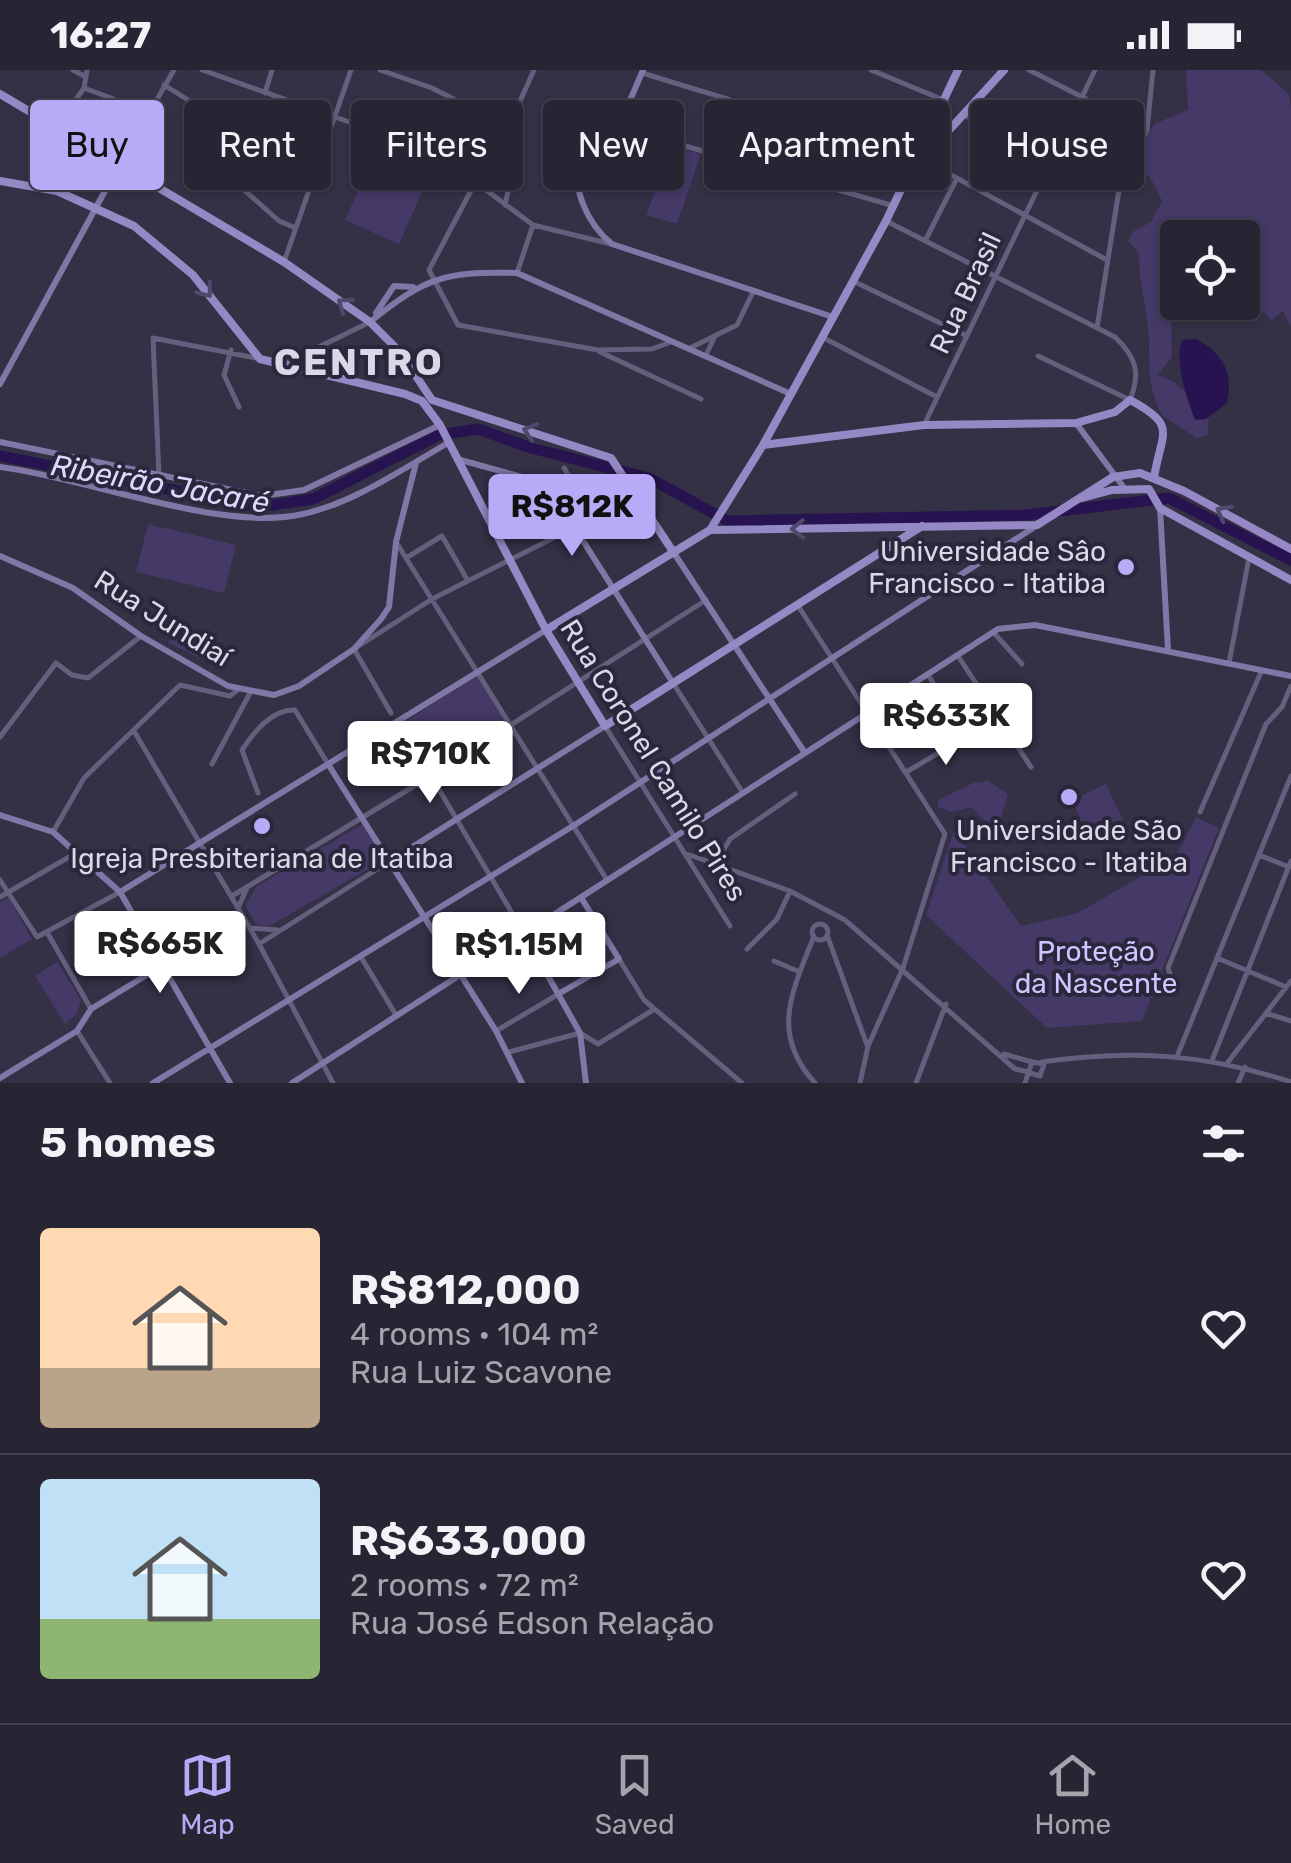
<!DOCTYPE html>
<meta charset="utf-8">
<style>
body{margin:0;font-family:Rubik,sans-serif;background:#2f2c3c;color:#f1f3f6;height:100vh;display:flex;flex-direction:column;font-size:38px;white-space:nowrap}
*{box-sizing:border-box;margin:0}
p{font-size:32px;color:#a4a4ac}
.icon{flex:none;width:55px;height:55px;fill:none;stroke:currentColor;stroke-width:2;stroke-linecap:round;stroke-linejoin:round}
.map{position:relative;height:1013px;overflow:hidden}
.drawer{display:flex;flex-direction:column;background:#272434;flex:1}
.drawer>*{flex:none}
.guide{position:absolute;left:30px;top:30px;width:1232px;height:90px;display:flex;gap:20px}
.controls{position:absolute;left:1160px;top:150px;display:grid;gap:20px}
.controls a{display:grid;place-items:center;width:100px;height:100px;border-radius:10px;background:#272434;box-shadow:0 2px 8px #0004,0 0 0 2px #43414f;font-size:50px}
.price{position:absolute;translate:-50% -85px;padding:0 22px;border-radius:10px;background:#fff;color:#222;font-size:32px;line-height:65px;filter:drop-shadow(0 2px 5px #0008)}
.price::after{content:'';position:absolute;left:50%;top:60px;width:30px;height:22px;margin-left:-15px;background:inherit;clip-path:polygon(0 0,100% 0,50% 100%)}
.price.current{background:#b9aaf7;color:#111}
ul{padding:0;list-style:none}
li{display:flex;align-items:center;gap:30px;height:250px;padding:0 40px}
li+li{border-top:2px solid #43414f}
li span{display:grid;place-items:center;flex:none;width:280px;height:200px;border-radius:10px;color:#555}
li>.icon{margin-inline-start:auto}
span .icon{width:120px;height:120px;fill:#fffc;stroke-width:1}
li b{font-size:42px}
h2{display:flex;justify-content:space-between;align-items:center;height:120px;padding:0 40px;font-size:42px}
.pill{padding:0 35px;border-radius:10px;background:#272434;box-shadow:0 2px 8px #0004,0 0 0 2px #43414f;font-size:35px;line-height:90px}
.pill.current{background:#b9aaf7;color:#111}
.status{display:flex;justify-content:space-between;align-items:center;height:70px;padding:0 50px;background:#272434;direction:ltr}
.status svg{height:28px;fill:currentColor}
.tab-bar{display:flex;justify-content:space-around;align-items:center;height:140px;border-top:2px solid #43414f;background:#272434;font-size:28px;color:#a4a4ac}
.tab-bar a{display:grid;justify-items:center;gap:5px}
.tab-bar .current{color:#b9aaf7}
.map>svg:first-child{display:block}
</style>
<div class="status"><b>16:27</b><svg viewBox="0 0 49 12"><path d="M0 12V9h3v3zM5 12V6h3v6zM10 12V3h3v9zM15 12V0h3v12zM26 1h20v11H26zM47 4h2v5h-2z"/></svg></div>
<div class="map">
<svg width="1291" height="1013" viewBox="0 0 1291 1013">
<rect width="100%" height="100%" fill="#343046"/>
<!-- green -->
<path fill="#443967" d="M1186,0h75l28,24 2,13v220l-8,-16 -11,9c-34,-28 -29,-39 -30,-82h-64l-1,60 -13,1 -7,12 14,8 1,38 -14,18 15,6 36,32 -1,22 -12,3 -34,-23c-14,-25 -13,-48 -13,-75 -1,-29 -11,-57 -10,-87l-11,-12 6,-10 17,-9 11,-21 -12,-24 -16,-8 -1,-8 21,-37 34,-14z
M384,62l54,24 -39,88 -54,-24z
M673,76l28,8 -24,70 -31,-9z
M148,454l88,21 -12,48 -88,-21z
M177,554l35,16 -9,19 -35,-16z
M477,606l28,44 -78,49 -27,-44z
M988,711l20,13 -11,38 -26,-25 -19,5 -14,-5v-7l35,-17z
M1106,714l17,36 -35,16 -16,-36z
M1196,747l23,11 -77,193 -95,7 -121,-113 28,-85 67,96 57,-13 98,-57z
M363,754l22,35 -115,67 -13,-1 -12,-19 12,-20z
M8,827l24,42 -32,19v-56z
M57,892l24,38 -4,14 -12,10 -30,-48z"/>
<!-- water -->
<path fill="#27134f" d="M1196,269c27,14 38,34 31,64l-21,16 -11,1c-8,-22 -21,-57 -13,-80z"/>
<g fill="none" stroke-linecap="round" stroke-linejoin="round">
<!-- river -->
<path stroke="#27134f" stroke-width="11" d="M0,386l259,51 54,-8 126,-64 39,-6 53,19 118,30 79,43 298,-6 143,-17 122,62"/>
<!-- street -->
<path stroke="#655f7d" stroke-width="5" d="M73,0l13,7
M202,0l170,60
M380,0l52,18 89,45 -16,72
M871,0l75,31
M1029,0l118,60
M642,3l276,84 189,103
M164,15l150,93
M84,18l67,25
M265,23l7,-23
M964,45l155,75
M509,56l25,-56
M57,57l27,-39 3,-18
M619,57l275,79
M206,86l73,65 17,7
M451,94l82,61 78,19
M118,97l56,-97
M475,113l-46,87 29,55 140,25 54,-1 19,-7
M886,151l229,116c21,20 26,36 15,63l-92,-44
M925,171l32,-63
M284,192l67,-192
M517,203l16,-48
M853,211l114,55
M1097,258l22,-138 28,-60 6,-60
M822,267l115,60
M690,278l47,-23 16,-33
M231,280l-7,25 15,32
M600,282l101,47
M706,285l9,-19
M284,294l84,-41
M924,355l171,-355
M564,398l31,50
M159,405l-6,-137 103,20
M396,472l211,338
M406,488l36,-22 26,45
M797,534l148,230 -42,134 -35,78 -8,37
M993,562l29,32
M958,586l73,111
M1229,593l20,-105
M673,613l70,110
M391,643l-37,-64 78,-50 205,-103
M605,656l125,200
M134,661l125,213 74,139
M0,667l56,-74 16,12 16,3 53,-42
M212,694l38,-71
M908,701l59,-35 -39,-61
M431,706l94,159
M258,723l-16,-43c12,-18 30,-41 53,-40l33,54
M1200,742l62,-142
M53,762l31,-54 96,-93 50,11 9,-7
M684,783l106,38 55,29 170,149 14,3
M1259,785l30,12
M715,794l15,-25 65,-45
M0,810l37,57 83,-45
M232,826l199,-120 275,-176
M0,827l76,-44
M238,838l9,-20
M812 862a8 8 0 1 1 16 0a8 8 0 1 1-16 0Z
M250,858l27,2
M48,864l43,75
M827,865l40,110
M814,866c-21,54 -45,97 1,147
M259,874l131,-83
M747,879l30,-30 13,-28
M361,887l35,58
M1217,888l69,29
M619,889l25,41 98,83
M774,891l26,11
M163,895l79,-50
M1171,907l-3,-9 98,-244 16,-17 9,-21
M1266,943l25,8
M77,961l33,52
M496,961l61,-36
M509,982l71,-19 18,11 55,-34
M1004,984l28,8
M1178,984l113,-278
M1213,988l78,-197
M1042,992c89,-13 164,-8 249,20
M1228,992l63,-81
M916,1013l30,-79
M1025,1013l7,-21 12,2 -4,12 -10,-3
M1238,1013l7,-16"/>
<!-- secondary -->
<path stroke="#8077a6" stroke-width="6" d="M643,0l-26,61 -31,15 -8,9c-6,33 8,68 34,89l221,73
M376,243l18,-27 19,1
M370,252c56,-45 75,-51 147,-49l274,121
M0,314l118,-217
M1076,353l49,66
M0,372l262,54 42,-6 136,-65
M457,389l90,25 126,199
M0,397c88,11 222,66 303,47 51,-11 101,-46 145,-71
M1160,438l8,142
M674,483l131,200
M0,486l73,32 68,48 87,50 46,9 25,-9 55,-37 27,-30 8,-12 7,-65 20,-79
M328,694l168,267 26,52
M0,745l53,17 67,60 110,191
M390,791l215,-135
M120,822l426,-262
M525,865l55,98 6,50
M560,923l59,-34 -37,-60
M0,1008l77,-47 14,-22 72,-44
M153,1013l420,-257 463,-300
M292,1013l706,-454 37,-4 256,51"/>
<!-- primary -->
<path stroke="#9589c5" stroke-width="8" d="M0,24l284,168 86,60 30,30 32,48 179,58 63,95
M919,93l85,-93
M0,111l57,10 77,35 59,49 67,84 145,35 17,7 18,24 106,205 59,96 317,-200
M763,375l161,-20 152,-2 39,-11 15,-12c49,26 31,32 24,78
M1082,428l30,-8 37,-1 11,19 131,72
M710,460l327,-5 76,-48 27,-4 44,18 107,58
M546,560l164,-100 53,-85 123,-224 72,-151"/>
</g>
<!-- one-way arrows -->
<defs><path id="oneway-chevron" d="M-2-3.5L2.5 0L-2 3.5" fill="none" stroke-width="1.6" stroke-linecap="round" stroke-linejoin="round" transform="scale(2.5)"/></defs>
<g stroke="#4f496b">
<use href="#oneway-chevron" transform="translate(206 221) rotate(52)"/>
<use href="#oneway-chevron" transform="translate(344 234) rotate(-145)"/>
<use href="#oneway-chevron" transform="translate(530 361) rotate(-162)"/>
<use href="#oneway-chevron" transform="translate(1223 442) rotate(-151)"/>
<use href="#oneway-chevron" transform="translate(798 459) rotate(179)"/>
</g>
<!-- markers -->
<g fill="#b9aaf7" stroke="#2a263b" stroke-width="4">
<circle cx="1126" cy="497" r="10"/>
<circle cx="1069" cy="727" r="10"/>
<circle cx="262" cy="756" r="10"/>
</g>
<g text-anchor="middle" stroke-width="8" stroke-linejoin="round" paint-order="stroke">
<!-- street labels -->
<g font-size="28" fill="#dad8e6" stroke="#2a263b">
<text transform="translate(965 223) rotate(-65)" y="10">Rua Brasil</text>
<text transform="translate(163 548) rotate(32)" y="10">Rua Jundiaí</text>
<text transform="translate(654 690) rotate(58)" y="10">Rua Coronel Camilo Pires</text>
</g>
<!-- poi labels -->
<g font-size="28" fill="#dad8e6" stroke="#2a263b">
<text x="1106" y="491" text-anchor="end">Universidade Sâo<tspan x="1106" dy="32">Francisco - Itatiba</tspan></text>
<text x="1069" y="770">Universidade São<tspan x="1069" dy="32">Francisco - Itatiba</tspan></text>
<text x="262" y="798">Igreja Presbiteriana de Itatiba</text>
</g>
<!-- park labels -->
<g font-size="28" fill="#cfc5ff" stroke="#2a263b">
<text x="1096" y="891">Proteção<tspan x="1096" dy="32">da Nascente</tspan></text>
</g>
<!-- water labels -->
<g font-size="30" font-style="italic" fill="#ded7fe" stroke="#2a263b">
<text transform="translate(160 414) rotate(10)" y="10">Ribeirão Jacaré</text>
</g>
<!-- district labels -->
<g font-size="38" font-weight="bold" letter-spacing="2.5" fill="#dad8e6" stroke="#2a263b">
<text x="359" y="305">CENTRO</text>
</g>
</g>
</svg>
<div class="controls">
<a><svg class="icon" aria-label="locate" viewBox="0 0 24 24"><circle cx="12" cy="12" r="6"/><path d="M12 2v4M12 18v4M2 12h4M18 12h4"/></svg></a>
</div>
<b class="price current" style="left:572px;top:489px">R$812K</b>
<b class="price" style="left:946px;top:698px">R$633K</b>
<b class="price" style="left:430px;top:736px">R$710K</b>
<b class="price" style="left:160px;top:926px">R$665K</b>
<b class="price" style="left:519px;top:927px">R$1.15M</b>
<div class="guide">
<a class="pill current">Buy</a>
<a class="pill">Rent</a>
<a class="pill">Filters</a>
<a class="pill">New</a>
<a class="pill">Apartment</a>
<a class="pill">House</a>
</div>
</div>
<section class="drawer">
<h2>5 homes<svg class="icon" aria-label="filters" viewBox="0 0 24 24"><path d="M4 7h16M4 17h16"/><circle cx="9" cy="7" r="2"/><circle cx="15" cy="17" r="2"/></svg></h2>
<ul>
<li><span style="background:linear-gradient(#ffd9b3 70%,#b9a48a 0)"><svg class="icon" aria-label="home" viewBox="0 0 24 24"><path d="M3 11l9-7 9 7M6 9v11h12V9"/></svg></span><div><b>R$812,000</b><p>4 rooms · 104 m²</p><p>Rua Luiz Scavone</p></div><svg class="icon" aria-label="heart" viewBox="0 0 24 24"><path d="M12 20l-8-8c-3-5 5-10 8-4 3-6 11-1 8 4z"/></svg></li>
<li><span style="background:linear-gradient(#bfe0f5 70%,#8fb573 0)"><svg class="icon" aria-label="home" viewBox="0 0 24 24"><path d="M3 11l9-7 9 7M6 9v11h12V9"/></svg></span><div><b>R$633,000</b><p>2 rooms · 72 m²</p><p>Rua José Edson Relação</p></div><svg class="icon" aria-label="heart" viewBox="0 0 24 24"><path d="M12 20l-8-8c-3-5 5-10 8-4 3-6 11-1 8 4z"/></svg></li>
</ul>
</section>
<nav class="tab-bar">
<a class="current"><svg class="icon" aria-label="map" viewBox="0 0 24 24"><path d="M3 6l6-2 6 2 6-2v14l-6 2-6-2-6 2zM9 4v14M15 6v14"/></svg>Map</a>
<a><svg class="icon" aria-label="saved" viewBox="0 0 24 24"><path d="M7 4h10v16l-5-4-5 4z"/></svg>Saved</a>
<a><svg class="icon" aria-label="home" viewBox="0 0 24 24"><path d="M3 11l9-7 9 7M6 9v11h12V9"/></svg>Home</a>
</nav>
